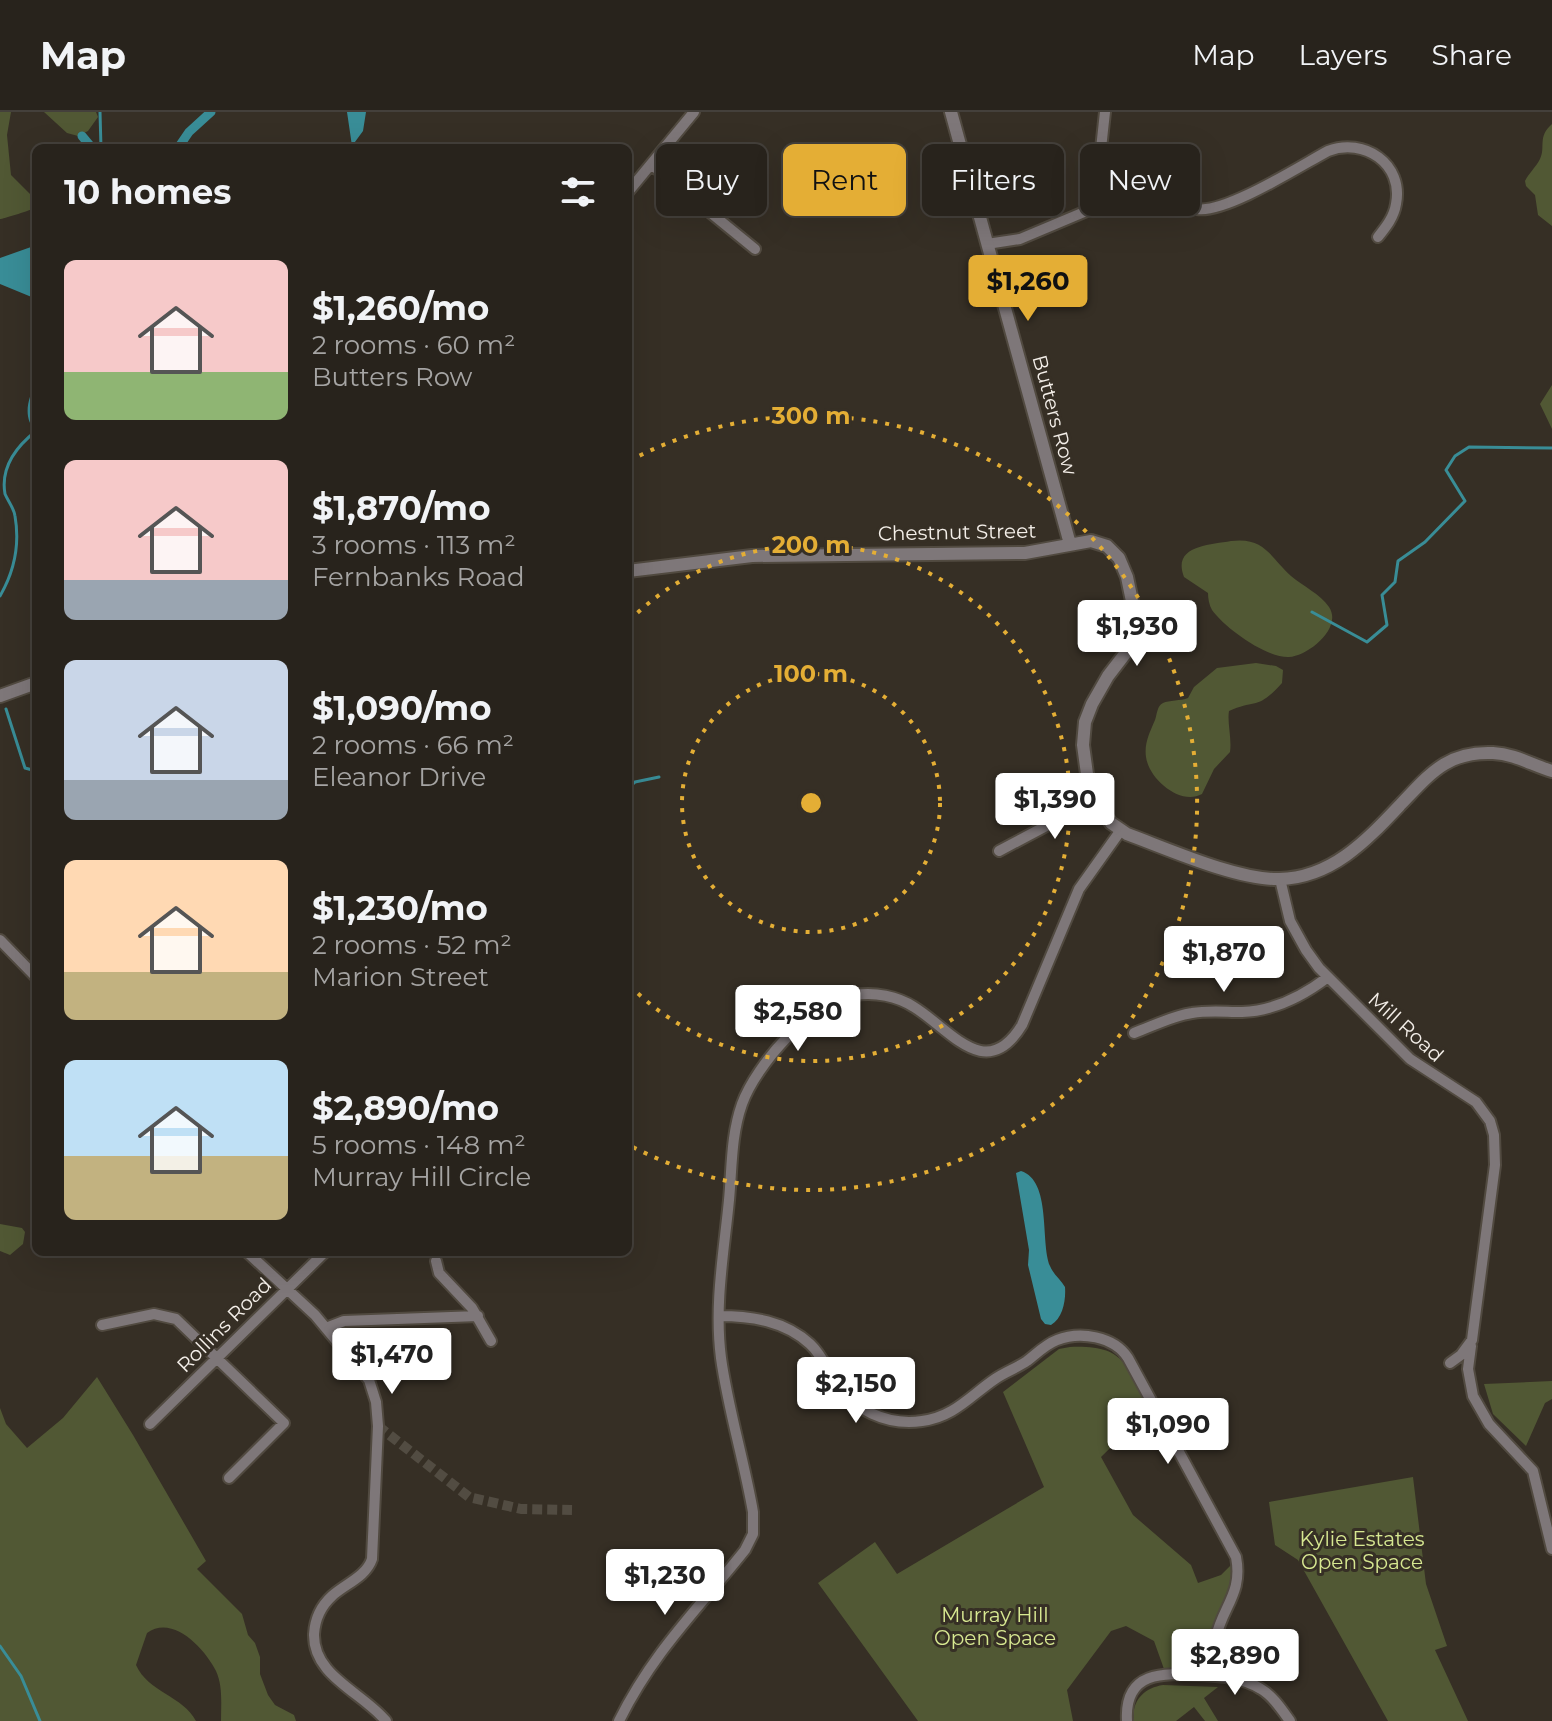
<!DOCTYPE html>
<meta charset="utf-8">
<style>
body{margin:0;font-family:Montserrat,sans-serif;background:#302b25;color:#f1f3f6;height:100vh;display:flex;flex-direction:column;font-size:30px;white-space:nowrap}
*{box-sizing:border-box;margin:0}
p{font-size:26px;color:#a5a4a3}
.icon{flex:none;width:44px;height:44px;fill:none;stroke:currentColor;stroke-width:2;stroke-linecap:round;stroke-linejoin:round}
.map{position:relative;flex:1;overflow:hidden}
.side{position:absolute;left:32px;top:32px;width:600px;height:1112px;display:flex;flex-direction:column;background:#28231c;border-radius:12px;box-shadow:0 8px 32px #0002,0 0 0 2px #44403b}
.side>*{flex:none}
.top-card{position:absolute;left:656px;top:32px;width:760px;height:72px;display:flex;gap:16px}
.price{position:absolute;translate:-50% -68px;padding:0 18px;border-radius:8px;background:#fff;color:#222;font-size:26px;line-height:52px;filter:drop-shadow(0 2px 4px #0008)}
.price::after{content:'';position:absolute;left:50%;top:48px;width:24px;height:18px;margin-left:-12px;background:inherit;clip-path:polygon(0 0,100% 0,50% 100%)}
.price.selected{background:#e4ae35;color:#111}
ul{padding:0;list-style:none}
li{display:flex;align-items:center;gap:24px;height:200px;padding:0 32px}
li span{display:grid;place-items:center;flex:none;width:224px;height:160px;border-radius:12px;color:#555}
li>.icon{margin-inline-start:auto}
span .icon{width:96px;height:96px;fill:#fffc;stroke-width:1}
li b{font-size:34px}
h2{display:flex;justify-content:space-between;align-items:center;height:96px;padding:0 32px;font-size:34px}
.pill{padding:0 28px;border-radius:12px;background:#28231c;box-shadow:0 8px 32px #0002,0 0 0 2px #44403b;font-size:28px;line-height:72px}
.pill.selected{background:#e4ae35;color:#111}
header{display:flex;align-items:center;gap:48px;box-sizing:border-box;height:112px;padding:0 40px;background:#28231c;border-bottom:2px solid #44403b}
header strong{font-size:38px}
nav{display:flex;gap:44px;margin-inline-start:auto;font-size:28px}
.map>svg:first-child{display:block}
</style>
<header>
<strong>Map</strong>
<nav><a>Map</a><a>Layers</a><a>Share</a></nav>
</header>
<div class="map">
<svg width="1552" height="1609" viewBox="0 0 1552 1609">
<rect width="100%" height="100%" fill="#362f25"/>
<!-- green -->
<path fill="#515834" d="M0,0h11l-4,23 4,40 22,22 -1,12c-4,2 -29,10 -32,10z
M44,0h52l2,5 -10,14 -10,5 -11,-3z
M1552,12v102l-14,-11 -3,-20 -9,-9 -1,-5c4,-8 11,-14 15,-22 6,-12 -3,-22 12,-35z
M1552,273v44l-12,-25z
M1231,429c34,-4 38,15 60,35 12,10 29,18 38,31 14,21 -21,49 -40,50 -23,1 -64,-29 -77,-47 -3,-5 -4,-12 -4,-17l-24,-16c-12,-31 24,-32 47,-36z
M1256,551l20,3 7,4 -1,13c-24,27 -25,16 -53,28 -2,11 3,28 1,41l-16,17 -12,25c-22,12 -53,-15 -56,-37 -2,-14 4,-25 9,-37 2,-6 2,-14 8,-17 6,-3 18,-2 25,-5l6,-11 23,-19z
M0,1112l22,4 3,4 -2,12 -13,11 -10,-4z
M1070,1235c57,-2 55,18 79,63l-48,47 32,58 58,50 7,18 23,-8 10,-10v28l-19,45 -6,22 -9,10 -33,-1 -10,-28 -28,-15 -15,5 -44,59 6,31h-155l-100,-138 57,-41 22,32 147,-87 -41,-95 56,-43z
M97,1265l36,58 73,126 -9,8 45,45 6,21 7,8 5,14v17l8,21 7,10 19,10 2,6h-75c0,-16 2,-35 -5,-50 -11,-22 -43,-57 -69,-38l-11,32c12,27 47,31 60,56h-196v-313l6,16 21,24 36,-30z
M1552,1269v18l-7,4 -19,43 -33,-32 -9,-30z
M1413,1365l13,107 21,62 -12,4 33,71h-80l-90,-161 -23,-15 -6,-43z
M1163,1573l55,2 -14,11 14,23h-13l-11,-14 -18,14h-42c-3,-20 10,-33 29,-36z"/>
<!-- water -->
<path fill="#398d97" d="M347,0h19l-3,19 -11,15z
M31,135l5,1v49l-2,1 -34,-14v-26z
M36,270v50c-14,-15 -8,-33 0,-50z
M1021,1059c31,10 19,71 29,95 3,8 11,14 15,21 1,13 -2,31 -14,38l-6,-1 -4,-5 -13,-54 1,-15 -13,-77z"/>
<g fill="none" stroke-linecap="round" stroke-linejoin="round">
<!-- stream -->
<path stroke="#398d97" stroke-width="3" d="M100,0l1,36
M0,484c14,-24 20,-51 15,-80 -1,-8 -7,-15 -10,-22 -5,-28 12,-48 31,-63
M1312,500l55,30 20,-17 -5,-30 13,-13 3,-21 27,-19 40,-41 -19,-31 9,-14 14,-9 83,1
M6,597l19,59 11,3
M628,676l7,-6 24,-5
M0,1534l21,30 19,45"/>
<!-- canal -->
<path stroke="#398d97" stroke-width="9" d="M82,24l10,12
M178,36l11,-16 22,-20"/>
<!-- minor-tunnel -->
<path stroke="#524c42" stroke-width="10" stroke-dasharray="10 5" stroke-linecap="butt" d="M378,1314l91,71 52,12 51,1"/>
<defs>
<path id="minor" d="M1105,0l-6,55 10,33
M652,53l103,84
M628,80l66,-80
M987,132l33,-5 119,-50c25,-3 36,17 58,20 28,5 103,-43 131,-58 36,-14 76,13 68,53 -2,13 -10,23 -18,33
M999,739l96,-51
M1280,767l10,42 16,29 13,18 91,91 66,43 14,19 4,14 1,30 -23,175 -11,15 -11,8
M0,828l36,37
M1134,921c19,-7 38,-17 58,-20 17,-3 33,-1 50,-1 33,-1 61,-16 86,-35
M247,1140l68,63 54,65 7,22 2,24 -6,133c-6,18 -27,25 -40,37 -11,10 -17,23 -18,38 -1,42 48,58 72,87
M436,1149l3,12 33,35 19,33
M719,1204c33,0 66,5 91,28 11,10 16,23 24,36 19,30 53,46 88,41 32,-4 48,-25 73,-42 10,-7 22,-11 32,-18 9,-7 19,-17 30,-21 23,-9 57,-4 71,18l108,199c7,36 -13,49 -20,80 -4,13 -2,26 -2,39
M102,1213l52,-11 22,5 108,104 -55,55
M326,1216l18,-7 134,-5
M1471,1234l-3,23 5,27 16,28 44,47 19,78
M150,1312l175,-172
M619,1609c34,-69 79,-112 126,-171l8,-16v-22c-9,-52 -25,-103 -32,-154 -7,-53 3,-106 8,-158 3,-32 2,-65 13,-96 14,-39 70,-104 113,-109 20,-3 42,1 59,12 36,22 72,77 108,18l57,-136 42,-59
M1127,1609c-3,-51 37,-48 74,-46 20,1 43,3 60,14 12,7 21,21 29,32"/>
<path id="tertiary" d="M951,0l119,432
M628,459l124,-15 273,-3 66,-12 16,5 12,12 8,19 7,34 -1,26 -5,13 -20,26 -16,28 -7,18 -2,23 4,29 12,33 12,16 16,11c41,15 110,46 152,45 53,-1 88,-39 122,-75 29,-30 46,-53 92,-51 22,1 39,12 59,18
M0,584l36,-13"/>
</defs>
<!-- minor casing -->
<use href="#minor" stroke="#514a40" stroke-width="14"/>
<!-- tertiary casing -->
<use href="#tertiary" stroke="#514a40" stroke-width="16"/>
<!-- minor -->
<use href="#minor" stroke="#7e7779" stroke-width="10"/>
<!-- tertiary -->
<use href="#tertiary" stroke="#7e7779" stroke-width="12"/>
</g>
<!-- distance rings -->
<g fill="none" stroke="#e4ae35" stroke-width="4" stroke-dasharray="4 8">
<circle cx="811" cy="691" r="129"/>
<path d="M629 509A258 258 0 1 1 629 873"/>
<path d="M629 349A387 387 0 1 1 629 1033"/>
</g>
<g text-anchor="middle" stroke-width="6" stroke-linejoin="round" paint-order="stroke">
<!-- street labels -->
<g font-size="20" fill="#f4efe9" stroke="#362f25">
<text transform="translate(1055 303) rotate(75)" y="7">Butters Row</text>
<text transform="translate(957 420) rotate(-1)" y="7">Chestnut Street</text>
<text transform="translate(1406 915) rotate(42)" y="7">Mill Road</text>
<text transform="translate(224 1213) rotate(-45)" y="7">Rollins Road</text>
</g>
<!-- park labels -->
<g font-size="20" fill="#d7e891" stroke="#362f25">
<text x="1362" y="1434">Kylie Estates<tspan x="1362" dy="23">Open Space</tspan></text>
<text x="995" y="1510">Murray Hill<tspan x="995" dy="23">Open Space</tspan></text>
</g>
</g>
<circle cx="811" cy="691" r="12" fill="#e4ae35" stroke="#362f25" stroke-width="4"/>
<g font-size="24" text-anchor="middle" font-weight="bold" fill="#e4ae35" stroke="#362f25" stroke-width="6" stroke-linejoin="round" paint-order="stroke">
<text x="811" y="312">300 m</text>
<text x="811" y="441">200 m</text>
<text x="811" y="570">100 m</text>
</g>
</svg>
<b class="price selected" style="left:1028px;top:211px">$1,260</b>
<b class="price" style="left:1137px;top:556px">$1,930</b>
<b class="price" style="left:1055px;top:729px">$1,390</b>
<b class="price" style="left:1224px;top:882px">$1,870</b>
<b class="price" style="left:798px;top:941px">$2,580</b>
<b class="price" style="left:392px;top:1284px">$1,470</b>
<b class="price" style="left:856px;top:1313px">$2,150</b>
<b class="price" style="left:1168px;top:1354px">$1,090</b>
<b class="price" style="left:665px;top:1505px">$1,230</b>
<b class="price" style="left:1235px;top:1585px">$2,890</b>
<div class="top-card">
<a class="pill">Buy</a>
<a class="pill selected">Rent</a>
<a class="pill">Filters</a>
<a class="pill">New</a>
</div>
<section class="side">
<h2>10 homes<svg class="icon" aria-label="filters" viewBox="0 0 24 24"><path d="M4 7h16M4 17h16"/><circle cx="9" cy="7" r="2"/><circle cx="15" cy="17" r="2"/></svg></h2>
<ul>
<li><span style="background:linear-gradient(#f6c9c9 70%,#8fb573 0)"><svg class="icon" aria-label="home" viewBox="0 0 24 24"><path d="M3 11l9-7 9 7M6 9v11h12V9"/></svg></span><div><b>$1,260/mo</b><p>2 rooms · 60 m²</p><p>Butters Row</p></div></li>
<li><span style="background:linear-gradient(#f6c9c9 75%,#9aa5b1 0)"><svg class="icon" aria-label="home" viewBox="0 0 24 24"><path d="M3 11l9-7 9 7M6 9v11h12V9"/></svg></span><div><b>$1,870/mo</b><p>3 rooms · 113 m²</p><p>Fernbanks Road</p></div></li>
<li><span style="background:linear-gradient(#c9d6e8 75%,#9aa5b1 0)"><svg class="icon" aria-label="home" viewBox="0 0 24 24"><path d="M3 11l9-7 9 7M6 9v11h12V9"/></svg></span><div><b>$1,090/mo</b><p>2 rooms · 66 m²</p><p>Eleanor Drive</p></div></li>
<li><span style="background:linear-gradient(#ffd9b3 70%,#c2b280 0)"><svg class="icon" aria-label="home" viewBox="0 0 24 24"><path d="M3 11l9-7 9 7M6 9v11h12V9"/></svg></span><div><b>$1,230/mo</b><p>2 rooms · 52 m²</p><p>Marion Street</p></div></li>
<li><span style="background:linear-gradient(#bfe0f5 60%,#c2b280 0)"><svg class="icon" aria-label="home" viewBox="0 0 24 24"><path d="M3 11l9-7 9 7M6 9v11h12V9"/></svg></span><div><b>$2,890/mo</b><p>5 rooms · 148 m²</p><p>Murray Hill Circle</p></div></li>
</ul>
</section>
</div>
